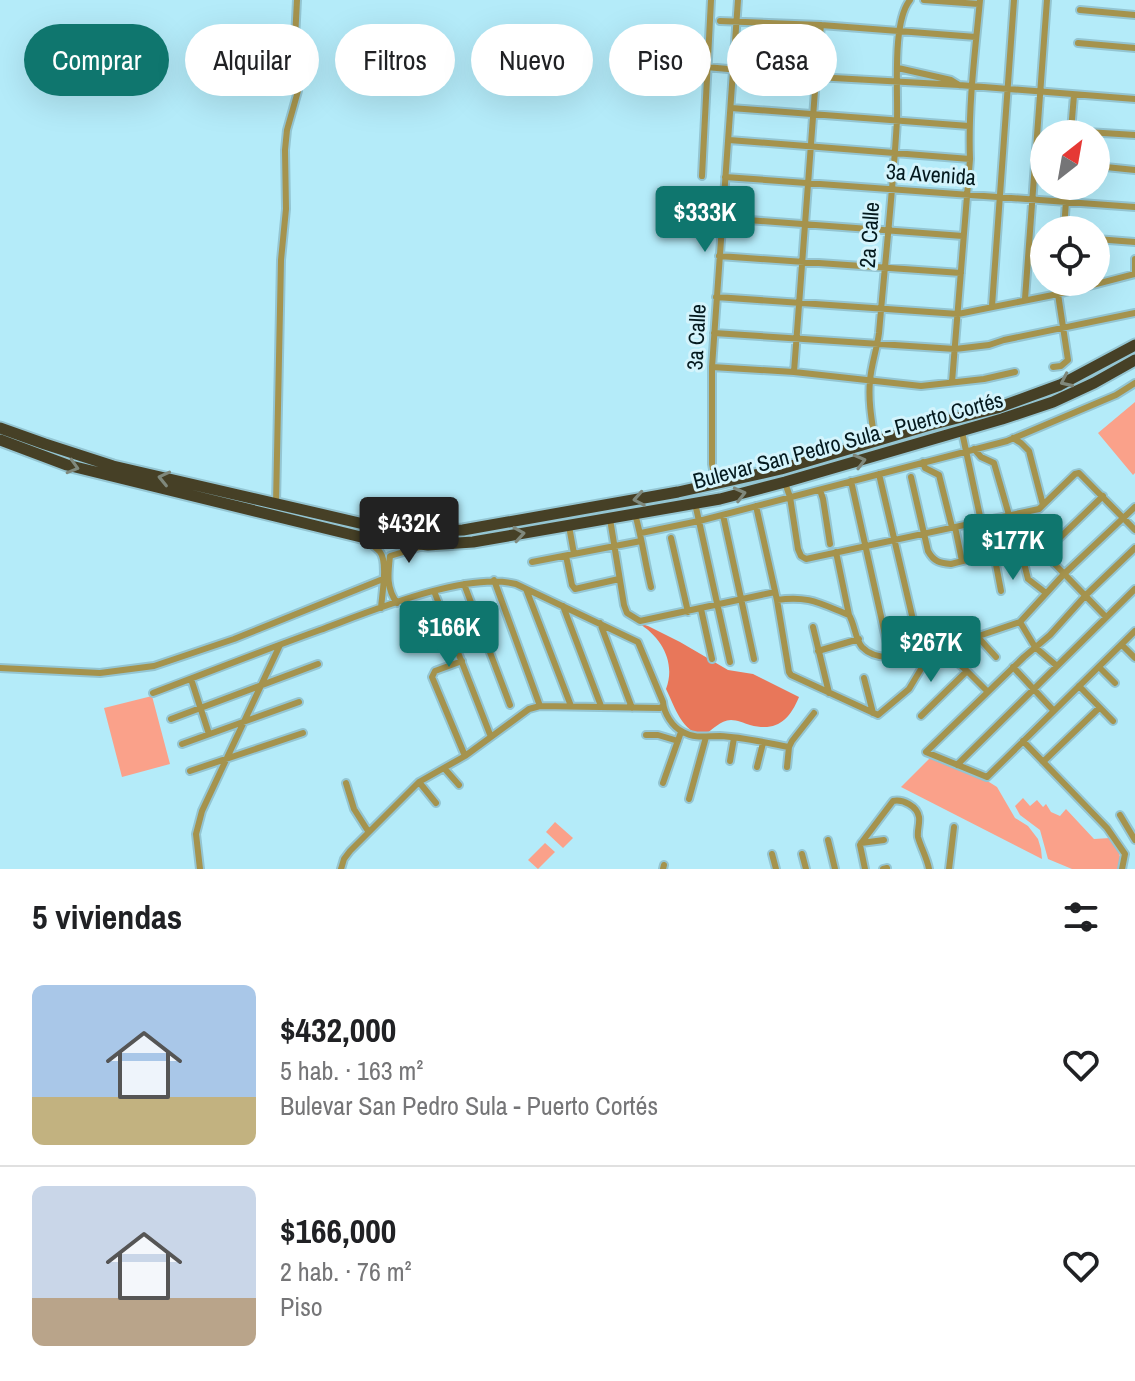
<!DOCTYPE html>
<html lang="es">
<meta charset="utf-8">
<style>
body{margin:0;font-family:"Archivo Narrow",sans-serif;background:#f6f6f6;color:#202124;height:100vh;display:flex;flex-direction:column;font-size:30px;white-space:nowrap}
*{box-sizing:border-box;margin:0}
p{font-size:26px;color:#757577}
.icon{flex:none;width:44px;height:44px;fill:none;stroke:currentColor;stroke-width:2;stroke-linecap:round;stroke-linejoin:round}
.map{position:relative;height:869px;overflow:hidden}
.details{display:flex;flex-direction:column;background:#fff;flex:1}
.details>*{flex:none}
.top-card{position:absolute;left:24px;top:24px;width:1088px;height:72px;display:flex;gap:16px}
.needle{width:52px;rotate:31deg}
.buttons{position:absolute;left:1030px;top:120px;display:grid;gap:16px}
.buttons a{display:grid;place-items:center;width:80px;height:80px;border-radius:50%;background:#fff;box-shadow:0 8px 32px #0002;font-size:40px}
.price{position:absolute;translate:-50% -68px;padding:0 18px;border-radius:8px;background:#0f766e;color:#fff;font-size:26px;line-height:52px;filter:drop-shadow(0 2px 4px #0008)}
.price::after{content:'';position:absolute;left:50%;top:48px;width:24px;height:18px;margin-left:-12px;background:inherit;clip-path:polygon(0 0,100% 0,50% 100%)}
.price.on{background:#222;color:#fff}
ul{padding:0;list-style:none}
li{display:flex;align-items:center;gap:24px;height:200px;padding:0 32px}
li+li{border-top:2px solid #e0e0e0}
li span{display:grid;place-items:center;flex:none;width:224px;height:160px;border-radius:12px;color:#555}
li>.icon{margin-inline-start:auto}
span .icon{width:96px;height:96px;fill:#fffc;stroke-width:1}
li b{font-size:34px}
h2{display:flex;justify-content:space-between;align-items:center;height:96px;padding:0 32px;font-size:34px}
.tag{padding:0 28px;border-radius:36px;background:#fff;box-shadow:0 8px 32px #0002;font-size:28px;line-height:72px}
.tag.on{background:#0f766e;color:#fff}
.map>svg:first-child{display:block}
</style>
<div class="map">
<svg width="1135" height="869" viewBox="0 0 1135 869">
<rect width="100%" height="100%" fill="#b4ebf9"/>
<!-- green -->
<path fill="#faa18a" d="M1135,402v71l-2,2 -35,-42z
M152,696l18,68 -48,13 -18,-69z
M932,756l49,21 16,10 18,31 13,8 10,13 3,10 1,10 -141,-72z
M1023,798l7,8 7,-6 6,7 3,-3 5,8 9,4 6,-7 28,30 16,-1c7,10 13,19 10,31h-48l-24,-10 -8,-29 -20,-15 -5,-9z
M555,822l18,16 -10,10 -17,-16z
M545,843l10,9 -17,17 -10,-9z"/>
<!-- forest -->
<path fill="#e8775a" d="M638,623l10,3 32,16 48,28 25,4 46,23c-10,24 -23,35 -49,28 -6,-2 -13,-5 -19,-5 -11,0 -18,10 -27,15 -22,-2 -29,-28 -38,-46 10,-26 -4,-52 -28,-66z"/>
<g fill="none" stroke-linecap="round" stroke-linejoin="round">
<defs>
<path id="street" d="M924,0l55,4
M1080,10l55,5
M720,21l101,4 155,12
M1078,43l57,5
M706,67l110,10 143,8 176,14
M898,68l53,12 8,5
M731,108l238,18
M1071,131l64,4
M1071,131l3,-36
M729,140l241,19
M1096,166l39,4
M702,176l9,-176
M725,177l410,30
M722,218l241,18
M1064,230l3,-44
M1096,239l39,3
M719,256l242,17
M1135,259v15
M716,297l242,17 100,-20 77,-20
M1025,299l22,-299
M992,306l22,-306
M714,333l241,16 34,-4 15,-5 131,-27
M712,367l82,5 127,14 63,-7 31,-7
M1053,367l8,-1 7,-6 -10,-66 1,-12
M794,372l22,-295 5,-52
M952,382l18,-223c-2,-53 5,-106 10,-159
M962,432l19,89
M1013,438l8,5 8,8 14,54
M875,442c-3,-20 -7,-41 -5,-61 1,-16 7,-32 9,-48 6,-71 14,-142 18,-213 1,-30 -5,-98 13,-120
M974,449l7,8 13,6 15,52
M923,462l2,6 14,7 13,52
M879,474l42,180
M911,477l17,74c6,11 12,12 23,13l74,-19
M784,480l6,17 8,52 3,7 5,3 233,-50 36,-35 4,-1 56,57
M851,481l39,176
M716,484l-4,-20v-97l26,-367
M820,490l3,9 7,45
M695,503l35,159
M276,504l5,-244 5,-51 -1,-59 2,-20 11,-39 -3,-52 2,-39
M756,506l21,94 12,72 2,3 87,40 31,-26 18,-30
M635,514c7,24 10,49 16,73
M1017,514l8,31 8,-1 11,9 62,64
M723,515l31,144
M610,519l14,86 3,8 13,8 135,-29
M569,526l5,28
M955,527l7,34
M641,533l58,-12 308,-80 109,-46 19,-12
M671,538l17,74
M364,539c5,4 12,8 16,13 8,10 2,43 1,56
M1020,547l8,32 18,14
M1135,548l-49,47 -36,40 -26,22 -98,95 61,25 148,-146
M836,552l13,63
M1044,553l59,-57
M994,554l7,37
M566,556l6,29 3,4 44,-10
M532,562l109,-21
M494,580l46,126
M464,584l46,121
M526,589l45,117
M434,591l57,146
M777,600c31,-5 44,4 72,15 6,10 6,24 13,32 14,15 41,10 59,7 20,17 27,-1 40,-12l59,-20 44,-48 71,-67
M397,603c-11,-15 -9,-29 -7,-47l30,-9
M563,606l38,100
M701,609l11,50
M1020,622l15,25 22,19
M600,623l32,85
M813,627l16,66
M977,636l19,21
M1122,645l13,13
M818,651l41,-12
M950,656l17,15
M462,661l-27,10 -3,6 33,79
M1013,667l41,44
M1099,667l16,16
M0,668l100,5 54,-7 80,-27 149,-60
M864,678l9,35
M191,679l18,55
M1079,686l34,35
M153,693c56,-21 111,-43 167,-63 49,-18 146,-59 196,-46l122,58 25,60c1,11 9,25 20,30 12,7 24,4 37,4 23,1 47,7 69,11
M921,716l46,-45 21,21
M171,719l147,-55
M646,735h12l20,6
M1023,741l84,87 18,26 -3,15
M182,744l117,-42
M730,761l4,-23
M1043,762l56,-54
M957,765l178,-176
M757,767l6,-24
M787,767l2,-20 3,-6 22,-28
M444,768l15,17
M190,771l113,-38
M419,782l17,21
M346,783l8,26 14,22
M663,783l18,-51
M689,799l17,-62
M1120,815l15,25
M828,840l7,29
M861,843l23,-3
M772,854l4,15
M802,854l4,15
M200,869l-4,-35 6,-23 78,-166
M341,869l3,-10 6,-8 69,-69 46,-26 64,-47 11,-3 120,2 3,-2
M663,869l1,-4
M865,869l-5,-24 2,-3 31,-41c10,-2 24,5 26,16 1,7 -2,13 -1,20 3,11 9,21 11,32
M883,869l4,-1
M949,869l5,-42"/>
<path id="highway" d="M0,428l45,16 68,22 268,62 42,3 40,-1 215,-38 103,-23 149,-44 67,-17 63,-23 75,-40
M0,440l67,25 294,72 67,8 45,-3 247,-43 65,-17 217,-63 51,-17 41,-19 41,-23"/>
</defs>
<!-- street casing -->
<use href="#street" stroke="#94c5d2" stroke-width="10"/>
<!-- highway casing -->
<use href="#highway" stroke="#94c5d2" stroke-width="15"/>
<!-- street -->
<use href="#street" stroke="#a5934d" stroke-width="6"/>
<!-- highway -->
<use href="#highway" stroke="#464026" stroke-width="11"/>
</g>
<!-- one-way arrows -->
<defs><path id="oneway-chevron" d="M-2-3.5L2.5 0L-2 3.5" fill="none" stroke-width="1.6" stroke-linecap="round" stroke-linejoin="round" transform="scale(2)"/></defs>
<g stroke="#7f887c">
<use href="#oneway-chevron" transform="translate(1066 381) rotate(155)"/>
<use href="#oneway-chevron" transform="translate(860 461) rotate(-15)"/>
<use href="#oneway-chevron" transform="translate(73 467) rotate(16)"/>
<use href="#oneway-chevron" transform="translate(164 478) rotate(-167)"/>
<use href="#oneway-chevron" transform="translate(740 494) rotate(-14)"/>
<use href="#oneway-chevron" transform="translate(639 499) rotate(170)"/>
<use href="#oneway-chevron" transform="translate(519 534) rotate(-9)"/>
</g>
<g text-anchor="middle" stroke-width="6" stroke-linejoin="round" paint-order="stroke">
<!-- street labels -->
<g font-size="22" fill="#04191e" stroke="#d4f4fc">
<text transform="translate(931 174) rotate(4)" y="8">3a Avenida</text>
<text transform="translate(869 235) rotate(-86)" y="8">2a Calle</text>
<text transform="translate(696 337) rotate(-87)" y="8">3a Calle</text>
<text transform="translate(848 440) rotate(-15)" y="8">Bulevar San Pedro Sula - Puerto Cortés</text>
</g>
</g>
</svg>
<div class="buttons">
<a><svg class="needle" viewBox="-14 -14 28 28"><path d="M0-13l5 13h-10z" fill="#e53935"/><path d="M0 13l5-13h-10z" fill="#757577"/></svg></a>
<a><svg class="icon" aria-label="locate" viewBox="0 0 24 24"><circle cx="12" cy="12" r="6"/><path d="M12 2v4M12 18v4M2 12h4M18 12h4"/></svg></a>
</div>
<b class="price" style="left:705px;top:254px">$333K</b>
<b class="price on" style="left:409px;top:565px">$432K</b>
<b class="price" style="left:1013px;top:582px">$177K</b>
<b class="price" style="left:449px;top:669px">$166K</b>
<b class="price" style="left:931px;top:684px">$267K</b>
<div class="top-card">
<a class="tag on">Comprar</a>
<a class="tag">Alquilar</a>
<a class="tag">Filtros</a>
<a class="tag">Nuevo</a>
<a class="tag">Piso</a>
<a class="tag">Casa</a>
</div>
</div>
<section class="details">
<h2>5 viviendas<svg class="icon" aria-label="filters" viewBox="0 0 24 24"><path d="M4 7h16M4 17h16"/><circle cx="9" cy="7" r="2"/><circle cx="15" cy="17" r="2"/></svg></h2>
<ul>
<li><span style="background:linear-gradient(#a9c7e8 70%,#c2b280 0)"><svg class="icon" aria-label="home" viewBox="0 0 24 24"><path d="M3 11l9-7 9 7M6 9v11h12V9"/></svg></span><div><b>$432,000</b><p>5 hab. · 163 m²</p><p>Bulevar San Pedro Sula - Puerto Cortés</p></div><svg class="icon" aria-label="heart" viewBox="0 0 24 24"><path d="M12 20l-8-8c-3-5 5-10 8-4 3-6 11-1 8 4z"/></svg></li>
<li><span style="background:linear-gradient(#c9d6e8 70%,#b9a48a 0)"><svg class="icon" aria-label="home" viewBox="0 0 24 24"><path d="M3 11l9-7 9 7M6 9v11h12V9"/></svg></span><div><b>$166,000</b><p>2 hab. · 76 m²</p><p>Piso</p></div><svg class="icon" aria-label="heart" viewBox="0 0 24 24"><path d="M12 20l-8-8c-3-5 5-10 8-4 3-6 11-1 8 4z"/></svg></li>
</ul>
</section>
